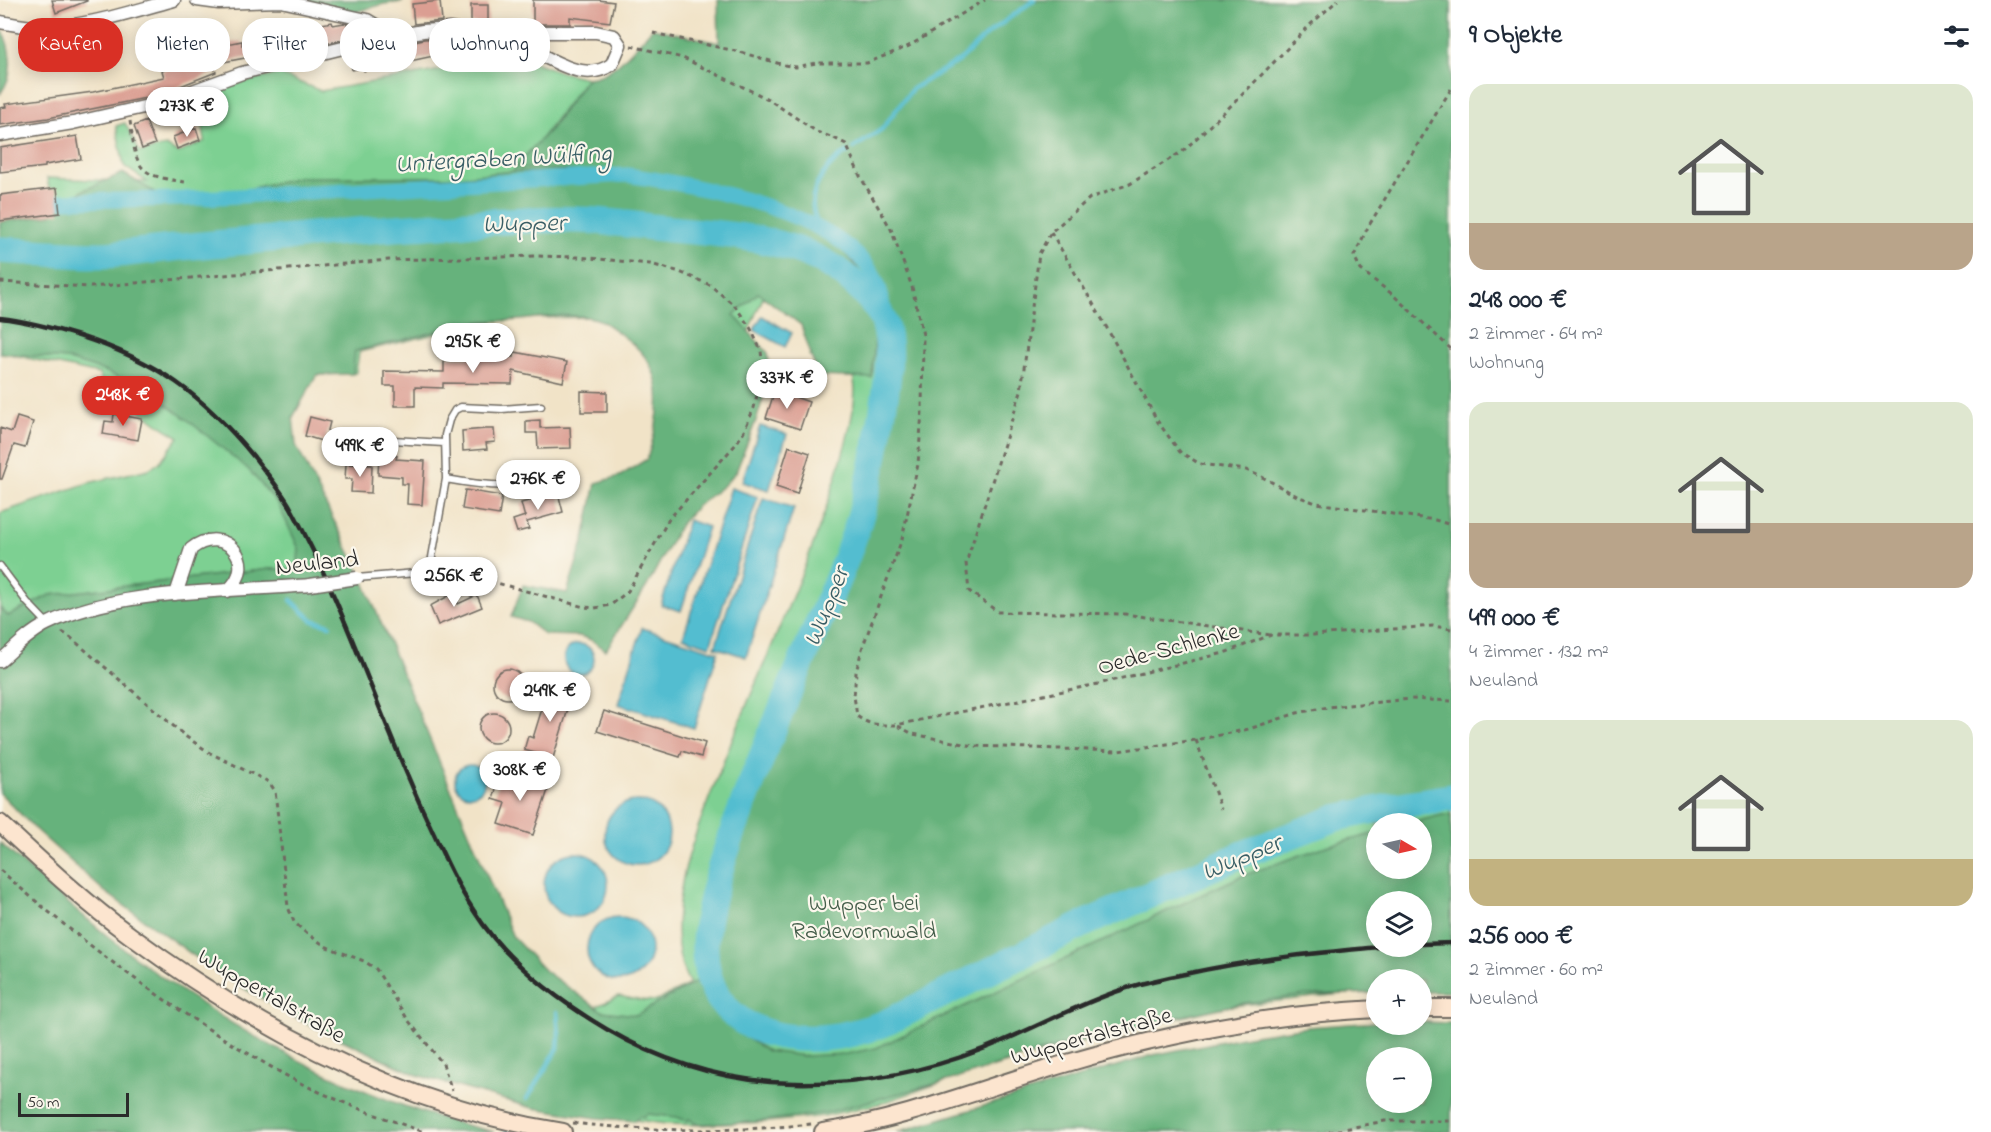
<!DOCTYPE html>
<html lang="de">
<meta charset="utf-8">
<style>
body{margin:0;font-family:"Indie Flower",sans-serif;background:#f6f6f7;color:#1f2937;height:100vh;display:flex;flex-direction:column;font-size:22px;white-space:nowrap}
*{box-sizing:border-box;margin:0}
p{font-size:20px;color:#747a83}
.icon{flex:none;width:33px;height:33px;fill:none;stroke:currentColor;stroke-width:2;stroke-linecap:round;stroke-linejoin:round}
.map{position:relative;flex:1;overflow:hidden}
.panel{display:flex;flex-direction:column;background:#fff;width:540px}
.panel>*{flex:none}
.top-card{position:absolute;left:18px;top:18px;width:570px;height:54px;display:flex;gap:12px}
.needle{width:39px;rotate:99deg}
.buttons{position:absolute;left:1366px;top:813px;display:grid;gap:12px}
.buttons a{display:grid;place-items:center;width:66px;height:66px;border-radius:50%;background:#fff;box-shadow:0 3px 15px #0003;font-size:30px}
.scale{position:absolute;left:18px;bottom:15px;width:111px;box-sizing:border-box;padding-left:6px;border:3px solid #2b2b2b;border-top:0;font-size:16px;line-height:21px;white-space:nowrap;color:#2b2b2b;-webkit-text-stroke:4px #fbf7ec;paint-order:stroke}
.price{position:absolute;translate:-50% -51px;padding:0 14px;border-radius:21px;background:#fff;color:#222;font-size:20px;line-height:39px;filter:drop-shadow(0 2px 3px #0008)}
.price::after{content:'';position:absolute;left:50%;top:36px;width:18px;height:14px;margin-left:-9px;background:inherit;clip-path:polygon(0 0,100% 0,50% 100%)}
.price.active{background:#d93025;color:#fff}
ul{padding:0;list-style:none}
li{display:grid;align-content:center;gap:12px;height:318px;padding:0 18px}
li span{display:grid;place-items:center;height:186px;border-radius:18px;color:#555}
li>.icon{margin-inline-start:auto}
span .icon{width:108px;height:108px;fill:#fffc;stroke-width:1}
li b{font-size:26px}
h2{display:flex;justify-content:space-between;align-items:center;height:72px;padding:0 18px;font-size:26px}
.pill{padding:0 21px;border-radius:24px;background:#fff;box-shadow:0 3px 15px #0003;font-size:21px;line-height:54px}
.pill.active{background:#d93025;color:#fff}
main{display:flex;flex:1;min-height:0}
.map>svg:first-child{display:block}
</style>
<main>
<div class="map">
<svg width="1451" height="1132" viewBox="0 0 1451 1132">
<rect width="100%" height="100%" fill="#fbf7ec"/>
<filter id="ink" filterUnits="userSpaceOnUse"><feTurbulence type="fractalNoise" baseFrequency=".0167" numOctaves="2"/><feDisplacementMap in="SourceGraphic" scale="12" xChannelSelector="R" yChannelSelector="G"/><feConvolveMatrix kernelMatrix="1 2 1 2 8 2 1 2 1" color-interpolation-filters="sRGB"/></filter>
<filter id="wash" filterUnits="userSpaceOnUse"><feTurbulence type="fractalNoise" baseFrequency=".008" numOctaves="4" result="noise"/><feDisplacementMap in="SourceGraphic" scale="24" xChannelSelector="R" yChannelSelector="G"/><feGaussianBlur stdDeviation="1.35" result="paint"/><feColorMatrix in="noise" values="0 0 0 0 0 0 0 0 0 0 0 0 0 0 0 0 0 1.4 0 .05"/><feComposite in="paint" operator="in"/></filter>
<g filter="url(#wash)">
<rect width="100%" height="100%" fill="#f1e3c7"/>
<!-- green -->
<path fill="#7dd092" stroke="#547e5e" stroke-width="1.5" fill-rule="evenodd" d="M466,44h20l75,28 26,6 -52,69 256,29 660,531v283l-29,-10h-45v10l-154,17 -138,34 -134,38 -69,24 -58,13 -56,6 -68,3 -34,-1 -145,-19 34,-80 64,-29 19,4 19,1 33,-17c-18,-31 -14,-71 -7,-106 9,-41 27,-81 42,-120 38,-97 85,-191 114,-291 6,-20 21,-71 14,-90 -3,-9 -34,-17 -44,-21l2,-11 11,-29 -56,-25 -16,36 -9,33 -144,-43 -74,1 -41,5 -123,29 -3,21 -101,5 90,163 2,19 -49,6 -1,5 -27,-2 -220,26 -42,21 -8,-8v-95l88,-30 61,-14 10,-6 20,-26 -15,-9 -62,-46 -3,-8 -99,-22v-139l52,-9 -5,-26 100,4 -23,-16 -8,-40 9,-3 15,29 26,-6 12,7 27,-12 -7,-43 42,-15 39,-9 42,17 126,-22zM1377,824h45v44h-45zM1377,902h45v44h-45z"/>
<!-- forest -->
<path fill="#66b27c" stroke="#486e54" stroke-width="1.5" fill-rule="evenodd" d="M197,0h206l-1,2 -18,2 -38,11 -65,-14z
M718,0h733v797l-57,9 -58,12 -93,36 -157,69 -203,101c-17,6 -34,11 -51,13 -68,8 -131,-20 -127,-97 3,-46 28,-109 45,-153 21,-53 43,-106 66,-159 15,-35 32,-69 43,-105 9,-32 16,-65 22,-98 4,-26 8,-53 7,-79 -1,-9 -3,-17 -4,-26 -2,-19 -3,-35 -14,-51 -41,-57 -176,-88 -243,-94 -38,-4 -76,-5 -113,-7l38,-41 35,-49c28,-1 47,-32 66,-50l66,15z
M0,25c11,22 16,48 0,69z
M515,171c54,3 110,3 163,15 21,4 41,11 62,17 28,9 61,16 85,33 18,12 38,34 45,56 9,24 4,61 2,86l-54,-2 -17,-51 -43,-32 -24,22 34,38 2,22 -13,43 -21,54 -13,14 -26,20 -17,19 -33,61 -41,64 -15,-10 -11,-4 -35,-1 -17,-13 -17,-5 12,-32 44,8 17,-54 12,-56 24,-7 27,-17c13,-40 22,-83 -13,-114 -7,-6 -30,-24 -37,-26 -26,-7 -52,-2 -77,1 -15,2 -31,-1 -46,3 -40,8 -79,20 -119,28l-2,23 -36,1 -24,42 3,28 65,130 152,362 32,34 57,40 34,4 64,-35 30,47 37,24 37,5 42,-2 30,-6 363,-171 87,-31 51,-13v35h45v-44l-12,-1 32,-8h9v177h-29v-12h-45v13l-70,2 -62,8 -96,20 -90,23 -101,32 -133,35 -71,9 -40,2h-18l-7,-5 -2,2 -11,-4 -29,-3 -3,3 -5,-1 -4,5 -38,-3 -64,-10 -78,-22 -38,-11 -111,-52 -84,-47 -118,-85 -67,-60 -37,-38v-185l8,8 42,-21 220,-26 27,1 2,-21 -21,-45 -30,-35 -59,-48 -37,-27 -45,-22 -41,-13 -66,-6v-131l51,-7 31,-24 41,-18 36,22 77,-3 62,-15h158zM1377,902h45v44h-45z
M0,843c40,35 79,71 121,104 109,84 238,155 373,185h-494z
M1377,1022v2h45v-2l29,1v109h-554l256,-77 95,-19 59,-9zM1377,1058h45v44h-45z"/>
<!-- water -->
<path fill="#53bdd0" stroke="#3f747e" stroke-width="1.5" d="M762,316l30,17 -7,14 -31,-17z
M760,426l27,8 -18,56 -27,-8z
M731,488l27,9 -48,149 -27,-9z
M763,498l31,10 -48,149 -31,-10z
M688,520l20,7 -27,84 -20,-6z
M642,628l76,24 -24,76 -76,-24z
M564 659a15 15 0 1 1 30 0a15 15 0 1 1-30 0Z
M455 780a15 15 0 1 1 30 0a15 15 0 1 1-30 0Z
M605 833a32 32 0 1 1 64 0a32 32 0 1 1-64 0Z
M544 885a32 32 0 1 1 64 0a32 32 0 1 1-64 0Z
M587 949a32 32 0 1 1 64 0a32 32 0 1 1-64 0Z"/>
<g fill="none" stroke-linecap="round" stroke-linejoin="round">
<!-- stream -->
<path stroke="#53bdd0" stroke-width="4.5" d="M854,148l28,-19 30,-40 48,-29 25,-24 49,-36
M818,227c-2,-6 -4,-13 -5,-19 -3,-22 16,-45 34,-56
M291,600l21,20 18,5
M705,996l8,-5
M527,1099l31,-51 1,-13 -2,-23
M507,1131v1"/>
<!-- canal -->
<path stroke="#53bdd0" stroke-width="15" d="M62,201l121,-2 444,-24c69,10 223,38 251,110 5,11 5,24 6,36"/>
<!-- river -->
<path stroke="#53bdd0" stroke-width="27" d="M0,250c33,2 67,5 100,5 21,0 42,-4 63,-6 36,-4 72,-7 108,-10 67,-7 133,-12 200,-16 36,-2 72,-5 108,-3 31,1 60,6 91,9 64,6 138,9 187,57 10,10 22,22 27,36 10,28 2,70 -3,99 -6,35 -13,72 -24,106 -11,35 -26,68 -41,101 -21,50 -43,100 -63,151 -18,47 -46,115 -48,165 -2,74 60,101 125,93 19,-2 36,-7 53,-13l203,-101 157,-69 93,-36 58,-12 57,-9"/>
</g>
<g id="blocks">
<!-- building -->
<path fill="#db9e92" d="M52,0h35v1l-31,12z
M533,0h65l16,2 -4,20 -40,-5v7h-37z
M440,1l2,20 -28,3 -2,-20z
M471,5h17v18h-17z
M332,22l1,3 11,-2 11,3 2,10 -63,16 -16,3 -1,-3 -64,12 3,8 -61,24 -107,22 -48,7v-17l6,-1 -1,-3 88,-12 71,-15 -2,-6 54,-25 26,-5v4l33,-6 -1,-6z
M452,38l3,10 -13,3 1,3 -79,17 -1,-3 -11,2 -3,-15 75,-16z
M146,121l9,23 -13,5 -8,-23z
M196,128l4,12 -23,9 -4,-12z
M77,136l4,23 -36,6v2l-45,5v-24z
M57,188l3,25 -60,8v-26z
M515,352l52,10 -4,20 -50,-11 -1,13 -69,-1v5l-28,-1v19h-20v-20h-11v-15l60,1v-15h70z
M775,390l34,12 -9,27 -34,-11z
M581,391l26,1v20h-26z
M114,414l28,5 -4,21 -35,-6 2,-13 8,1z
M17,417l16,5 -8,26 -11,-3 -12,34h-2v-51l12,4z
M310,417l20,5 -5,20 -20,-6z
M540,420v8l30,-1 1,21 -33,1 -1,-16h-11v-12z
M486,429h8l1,13 -9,1 1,6 -24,2 -1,-20z
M789,446l21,7 -13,41 -21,-7z
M379,454l18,2 -1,3 29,2 -3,44 -15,-1 1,-20h-6v-7l-24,-2z
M346,464l26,1 -1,28 -20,-1 1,-13h-7z
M465,490l37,6 -3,19 -37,-6z
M558,493l5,19 -36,10 2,7 -12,3 -4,-12 12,-4v2l-4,-15z
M454,593l4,11 19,-9 5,12 -44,18 -8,-19z
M493 684a15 15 0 1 1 30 0a15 15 0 1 1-30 0Z
M549,686l24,7 -20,65 -29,-8 4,-14 5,2z
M604,711l101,32 -4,14 -19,-6 -2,6 -83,-26z
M479 728a15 15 0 1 1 30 0a15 15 0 1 1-30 0Z
M502,772l47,15 -16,48 -34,-11 7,-21 -13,-4z"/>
</g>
</g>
<g filter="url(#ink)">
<use href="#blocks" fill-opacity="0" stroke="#706b62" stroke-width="1.5"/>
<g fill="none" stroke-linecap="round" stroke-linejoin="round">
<defs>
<path id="lane" d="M358,438l86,5
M446,479c43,8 74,10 117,-1
M0,566l27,36 20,21
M357,578l59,-5 11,-4 4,-6 15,-84 -1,-44 4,-15 6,-10 6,-3 41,2 39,-3"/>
<path id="street" d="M197,0l22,3 62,-2 86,19 15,9 1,9
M0,22c11,2 22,4 32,5 41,4 102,-16 142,-27
M0,135l73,-12 84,-19 85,-31 141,-35 40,-7 26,-2 25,3h122l18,4 6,9 -8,19c-30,22 -64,-9 -92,-19 -15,-6 -31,-9 -46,-13
M176,594l15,-45c34,-27 69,15 36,42
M0,661c15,-13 29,-28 47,-37 72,-36 183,-32 263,-39"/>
<path id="secondary" d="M0,823c42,39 84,79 131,113 127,94 274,171 432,196
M1422,1008h29
M823,1132c83,-13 160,-44 241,-68 102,-30 206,-50 313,-55"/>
</defs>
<!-- lane casing -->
<use href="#lane" stroke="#706b62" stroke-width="9"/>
<!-- street casing -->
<use href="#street" stroke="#706b62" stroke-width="15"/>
<!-- secondary casing -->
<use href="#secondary" stroke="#706b62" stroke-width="20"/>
<!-- path -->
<path stroke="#706b62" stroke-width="3" stroke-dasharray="4.5 4.5" stroke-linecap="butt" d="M653,33l87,19 44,13 12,2 20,-4h51l42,-17 76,-46
M631,46l52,12 85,41 49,33 17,6 12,6 14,32 31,53 21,58 11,48 -1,77 -4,52 -16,75 -40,110 -6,23 -2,24 3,20c12,10 24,9 39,9l202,-41 126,-31 47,-18h42l120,-9 18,3
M1451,89l-83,138 -14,29 7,14 31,24 59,55
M130,121c7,47 5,54 55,61
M1051,232l51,87 56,103 22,30 20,12 46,6 18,8 33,18 19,7 119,17 16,5
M0,282l91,5 298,-27 146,-4 44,1 71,7 27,7 33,14 25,21 16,23 10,22 2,18 -9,39 -10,23 -8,13 -67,75 -41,72 -17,14 -16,3 -11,-1 -109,-30 -39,-7
M62,632l8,5 115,99 25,17 59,29 6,9 13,116 6,15 12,11 21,14 37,14 12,8 32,51 35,44 9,27
M1270,635l-145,-21 -127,-2 -29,-21 -3,-28 55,-172 18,-137 12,-22 39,-34 40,-14 53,-33 56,-53 73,-75 26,-23
M898,726l15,8 60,12 145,5 78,-11 53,-11 48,-16 31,-6 83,-8 40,2
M1196,740l25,69
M0,870c73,65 151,124 234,175 26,15 52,32 79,44 36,17 74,30 111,43
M573,1123c79,9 160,9 239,1
M1329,1132l56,-11h66"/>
<!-- lane -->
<use href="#lane" stroke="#fff" stroke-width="6"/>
<!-- street -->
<use href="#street" stroke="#fff" stroke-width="12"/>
<!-- secondary -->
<use href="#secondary" stroke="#fce5cf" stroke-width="16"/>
<!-- rail -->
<path stroke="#2b2b2b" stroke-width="4.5" d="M0,318c27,3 53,10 79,18 78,25 123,58 175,121 13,17 27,33 37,51 54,98 87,206 134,307 15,32 29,66 49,96 32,51 83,89 134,119 50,29 105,47 162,52 74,5 144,-6 213,-33 47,-18 92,-44 141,-60 19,-7 41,-11 61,-15 68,-15 137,-22 206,-28
M1422,944l29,-1"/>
<defs>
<path id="street-bridge" d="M310,585l47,-7"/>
</defs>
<!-- street-bridge casing -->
<use href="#street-bridge" stroke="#706b62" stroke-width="15" stroke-linecap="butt"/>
<!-- street-bridge -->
<use href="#street-bridge" stroke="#fff" stroke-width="12"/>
</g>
</g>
<g text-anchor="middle" stroke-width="4.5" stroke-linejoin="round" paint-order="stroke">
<!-- street labels -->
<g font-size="24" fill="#2b2b2b" stroke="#fbf7ec">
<text transform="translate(317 562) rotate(-6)" y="8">Neuland</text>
<text transform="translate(1168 648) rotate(-15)" y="8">Oede-Schlenke</text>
<text transform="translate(272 995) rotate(30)" y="8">Wuppertalstraße</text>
<text transform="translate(1091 1035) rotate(-15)" y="8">Wuppertalstraße</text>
</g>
<!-- park labels -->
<g font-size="24" fill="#445d4a" stroke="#fbf7ec">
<text x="864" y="910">Wupper bei<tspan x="864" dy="28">Radevormwald</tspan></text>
</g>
<!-- water labels -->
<g font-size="26" font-style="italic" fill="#395e65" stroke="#fbf7ec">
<text transform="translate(503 157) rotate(-3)" y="9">Untergraben Wülfing</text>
<text transform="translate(524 222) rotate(-1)" y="9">Wupper</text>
<text transform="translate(825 606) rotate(-68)" y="9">Wupper</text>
<text transform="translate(1241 856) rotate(-22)" y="9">Wupper</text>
</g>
</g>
</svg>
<div class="buttons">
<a><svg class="needle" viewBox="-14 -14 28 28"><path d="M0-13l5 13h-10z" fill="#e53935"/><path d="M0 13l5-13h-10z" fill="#747a83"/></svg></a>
<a><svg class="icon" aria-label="layers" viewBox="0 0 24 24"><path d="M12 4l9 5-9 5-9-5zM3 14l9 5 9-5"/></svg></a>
<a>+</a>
<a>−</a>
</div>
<div class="scale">50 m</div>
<b class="price" style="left:187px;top:138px">273K €</b>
<b class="price" style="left:473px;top:374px">295K €</b>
<b class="price" style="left:787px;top:410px">337K €</b>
<b class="price active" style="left:123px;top:427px">248K €</b>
<b class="price" style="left:360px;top:478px">499K €</b>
<b class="price" style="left:538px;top:511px">276K €</b>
<b class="price" style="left:454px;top:608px">256K €</b>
<b class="price" style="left:550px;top:723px">249K €</b>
<b class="price" style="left:520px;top:802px">308K €</b>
<div class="top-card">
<a class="pill active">Kaufen</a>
<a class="pill">Mieten</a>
<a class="pill">Filter</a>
<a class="pill">Neu</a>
<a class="pill">Wohnung</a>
</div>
</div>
<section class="panel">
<h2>9 Objekte<svg class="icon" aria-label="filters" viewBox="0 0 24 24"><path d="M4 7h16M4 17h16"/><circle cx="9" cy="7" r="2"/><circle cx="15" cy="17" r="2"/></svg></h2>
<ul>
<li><span style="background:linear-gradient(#dfe7d0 75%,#b9a48a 0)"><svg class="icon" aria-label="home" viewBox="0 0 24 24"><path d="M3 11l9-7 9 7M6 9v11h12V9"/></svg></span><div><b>248 000 €</b><p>2 Zimmer · 64 m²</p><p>Wohnung</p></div></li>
<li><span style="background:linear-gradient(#dfe7d0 65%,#b9a48a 0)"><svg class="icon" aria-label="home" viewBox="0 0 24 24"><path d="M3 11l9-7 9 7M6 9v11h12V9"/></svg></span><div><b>499 000 €</b><p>4 Zimmer · 132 m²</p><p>Neuland</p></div></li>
<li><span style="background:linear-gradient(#dfe7d0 75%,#c2b280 0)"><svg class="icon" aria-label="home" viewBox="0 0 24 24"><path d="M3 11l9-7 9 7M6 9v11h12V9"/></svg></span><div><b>256 000 €</b><p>2 Zimmer · 60 m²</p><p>Neuland</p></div></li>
</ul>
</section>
</main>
